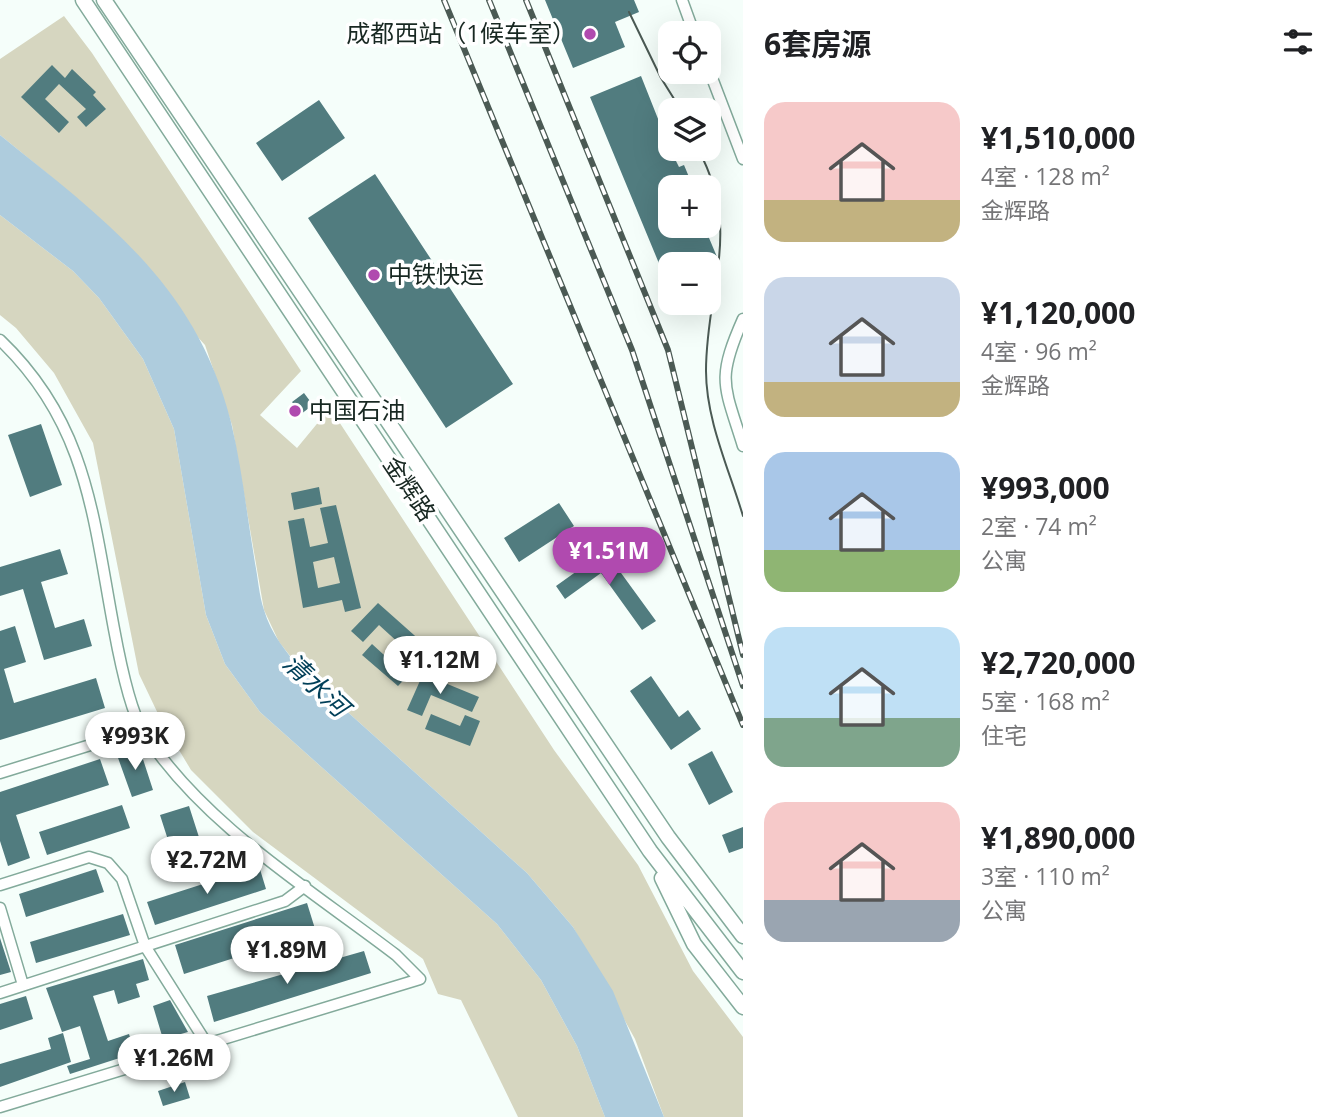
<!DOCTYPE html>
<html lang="zh">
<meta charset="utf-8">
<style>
body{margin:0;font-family:"Open Sans","Noto Sans SC",sans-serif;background:#f2f2f2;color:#202124;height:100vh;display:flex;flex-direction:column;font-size:26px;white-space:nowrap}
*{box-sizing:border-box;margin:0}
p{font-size:23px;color:#757577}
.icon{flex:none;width:38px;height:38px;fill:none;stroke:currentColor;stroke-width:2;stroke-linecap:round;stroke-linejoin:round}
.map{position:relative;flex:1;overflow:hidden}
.side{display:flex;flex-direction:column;background:#fff;width:595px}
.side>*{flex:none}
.controls{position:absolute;left:658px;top:21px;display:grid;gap:14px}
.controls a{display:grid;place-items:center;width:63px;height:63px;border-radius:14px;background:#fff;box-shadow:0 7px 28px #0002;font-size:35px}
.price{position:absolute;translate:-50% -60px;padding:0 16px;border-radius:24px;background:#fff;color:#222;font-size:23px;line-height:46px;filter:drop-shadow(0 2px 4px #0008)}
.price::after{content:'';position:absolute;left:50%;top:42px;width:21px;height:16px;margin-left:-10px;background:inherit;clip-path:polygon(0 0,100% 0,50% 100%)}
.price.on{background:#b04aaf;color:#fff}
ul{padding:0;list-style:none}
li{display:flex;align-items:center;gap:21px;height:175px;padding:0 21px}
li span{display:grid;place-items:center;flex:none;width:196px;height:140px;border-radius:21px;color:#555}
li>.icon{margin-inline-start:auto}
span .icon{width:84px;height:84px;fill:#fffc;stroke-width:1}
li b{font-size:30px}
h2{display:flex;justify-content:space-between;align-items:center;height:84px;padding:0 21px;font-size:30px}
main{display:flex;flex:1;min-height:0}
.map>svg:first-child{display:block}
</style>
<main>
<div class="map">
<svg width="743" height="1117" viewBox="0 0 743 1117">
<rect width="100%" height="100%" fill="#f5fefa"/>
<!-- green -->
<path fill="#d6d6c0" d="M64,16l28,37 209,318 -41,44 37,33 33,-40 224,342 84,115 55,106 50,66v80h-79l-29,-78 -62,-112 -46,-54 -224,-201 -24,-30 -15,-32 -32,-185 -27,-80 -156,-170 -49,-40v-76z
M0,215l73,56 26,27 44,61 31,70 32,186 19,49 35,48 237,212 44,56 36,66 28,71h-87l-57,-117 -23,-6 -15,-35 -170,-127 -62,-62 -30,-50 -22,-46 -46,-231 -39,-70 -38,-45 -16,-13z"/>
<!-- water -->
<path fill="#aeccdd" d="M0,135c105,85 196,149 231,287 11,46 16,94 24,141 3,15 4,32 9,47 7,24 23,43 39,62l224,201 46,54 40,64 51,126h-59l-28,-71 -36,-66 -44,-56 -237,-212 -35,-48 -19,-49 -32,-186 -31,-70 -44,-61 -26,-27 -73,-56z"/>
<!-- building -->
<path fill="#517c7f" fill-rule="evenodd" d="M545,0h89l5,12 -24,10 10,25 -52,21z
M52,65l13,13 7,-9 24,23 -3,3 13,14 -20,18 -9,-10 9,-8 -27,-25 -14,15 24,23 -10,11 -38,-36z
M641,76l29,73 9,18 5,-2 5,12 -4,2 3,8h-18v39h34l16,38 -11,5v-5h-39v26l-80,-193z
M319,100l26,38 -63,43 -26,-38z
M375,174l138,210 -67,44 -138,-210z
M304,393l9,12 -12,9 -9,-12z
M41,424l21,61 -32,12 -22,-62z
M319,487l3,17 -28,6 -3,-17z
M559,503l15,23 -55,36 -15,-24z
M336,505l25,103 -16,4 -3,-12 -39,8 -15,-87 16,-3 6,29 18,-4 -8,-35zM334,557l6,26 -22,5 -5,-26z
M60,549l8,25 -27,8 14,46 29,-9 8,27 -48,14 -21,-71 -23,7v-29z
M605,551l51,70 -14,9 -41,-57 -36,26 -9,-13z
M378,603l45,40 -11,12 -33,-30 -16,17 -12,-11z
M15,626l11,36 -22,7 10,34 82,-25 9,30 -105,32v-109z
M372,644l23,21 9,-10 12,12 -18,19 -36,-31z
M423,674l56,23 -7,15 -41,-17 -9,21 -15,-6z
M651,676l28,41 9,-7 13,19 -30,21 -41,-59z
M431,714l29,12 5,-11 15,6 -10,25 -45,-17z
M139,747l14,43 -21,7 -15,-42z
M712,751l21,41 -24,13 -21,-41z
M100,759l9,26 -93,30 14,43 -22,8 -8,-25v-49z
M122,805l8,23 -83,27 -8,-23z
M189,806l17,53 -29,9 -17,-53z
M743,827v21l-14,5 -7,-18z
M259,866l7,23 -111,36 -8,-23z
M96,869l8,23 -78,25 -7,-23z
M307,903l9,29 -132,42 -9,-29z
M123,914l7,21 -94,28 -6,-21z
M0,938l11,34 -11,3z
M364,951l7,22 -157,49 -7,-26z
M143,959l6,21 -13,4 4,13 -22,7 -4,-14 -21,6 15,45 21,-7 6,19 -65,21 -3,-8 23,-7 -10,-33 -18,6 -16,-44z
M26,996l7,23 -33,11v-26z
M170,1000l18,32 -25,7 -10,-33z
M63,1033l8,29 -71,25v-23l51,-15 -3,-11z
M185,1082l5,16 -27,8 -5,-15z"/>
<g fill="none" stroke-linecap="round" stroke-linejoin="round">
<defs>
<path id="minor" d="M682,0l12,33
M709,70l34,89
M743,319c-27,61 -19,66 0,127
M0,340c88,84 93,178 114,289 5,27 15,80 29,102 59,93 167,158 253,224l24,24
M0,773l142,-44
M0,885l89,-28 19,6 14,16 23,67 62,98
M0,908l23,77
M0,993l285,-92 20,-15
M0,1107l420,-128"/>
<path id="major" d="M83,0l567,851 93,121
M104,0l564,837 75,99
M662,878l32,66 49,63"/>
</defs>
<!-- minor casing -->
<use href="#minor" stroke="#83aa9b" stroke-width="13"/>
<!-- major casing -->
<use href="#major" stroke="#83aa9b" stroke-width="17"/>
<!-- minor -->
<use href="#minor" stroke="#fff" stroke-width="10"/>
<!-- major -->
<use href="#major" stroke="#fff" stroke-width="14"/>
<!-- tram -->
<path stroke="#4b5a54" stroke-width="2" d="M629,12l32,66 20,32
M698,149c45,83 8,137 8,222 0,49 23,98 37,145"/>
<defs>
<path id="rail" d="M444,0l299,725
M489,0l143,350 111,336
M526,0l142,350 75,305"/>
</defs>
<!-- rail casing -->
<use href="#rail" stroke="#4b5a54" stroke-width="6"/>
<!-- rail -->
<use href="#rail" stroke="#fff" stroke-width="3.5" stroke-dasharray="10" stroke-linecap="butt"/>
</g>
<!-- markers -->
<g fill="#b04aaf" stroke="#fff" stroke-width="2.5">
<circle cx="590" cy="34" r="7"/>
<circle cx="374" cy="275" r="7"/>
<circle cx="295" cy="411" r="7"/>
</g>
<g text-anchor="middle" stroke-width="7" stroke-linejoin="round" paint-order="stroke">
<!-- poi labels -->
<g font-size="24" fill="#182822" stroke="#fff" text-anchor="start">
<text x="576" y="42" text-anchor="end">成都西站（1候车室）</text>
<text x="388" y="283">中铁快运</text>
<text x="309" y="419">中国石油</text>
</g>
<!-- street labels -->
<g font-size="24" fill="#182822" stroke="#fff">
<text transform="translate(409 489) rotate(56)" y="8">金辉路</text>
</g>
<!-- water labels -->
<g font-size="26" font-style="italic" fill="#013f58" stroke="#fff">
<text transform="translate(316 685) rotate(43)" y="9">清水河</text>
</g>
</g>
</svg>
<div class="controls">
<a><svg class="icon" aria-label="locate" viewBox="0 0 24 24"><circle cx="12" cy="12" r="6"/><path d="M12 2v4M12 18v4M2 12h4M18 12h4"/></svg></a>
<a><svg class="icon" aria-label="layers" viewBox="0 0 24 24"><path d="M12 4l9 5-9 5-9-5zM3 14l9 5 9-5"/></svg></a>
<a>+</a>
<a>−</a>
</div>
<b class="price on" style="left:609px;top:587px">¥1.51M</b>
<b class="price" style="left:440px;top:696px">¥1.12M</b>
<b class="price" style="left:135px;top:772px">¥993K</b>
<b class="price" style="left:207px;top:896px">¥2.72M</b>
<b class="price" style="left:287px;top:986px">¥1.89M</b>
<b class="price" style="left:174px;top:1094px">¥1.26M</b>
</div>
<section class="side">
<h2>6套房源<svg class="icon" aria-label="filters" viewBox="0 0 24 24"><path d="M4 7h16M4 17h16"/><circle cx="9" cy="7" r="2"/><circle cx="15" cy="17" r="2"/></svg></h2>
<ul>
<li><span style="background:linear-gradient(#f6c9c9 70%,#c2b280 0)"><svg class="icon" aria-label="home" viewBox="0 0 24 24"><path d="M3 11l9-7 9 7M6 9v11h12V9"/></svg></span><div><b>¥1,510,000</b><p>4室 · 128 m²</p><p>金辉路</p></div></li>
<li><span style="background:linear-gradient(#c9d6e8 75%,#c2b280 0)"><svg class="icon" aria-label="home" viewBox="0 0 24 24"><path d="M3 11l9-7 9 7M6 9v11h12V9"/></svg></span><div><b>¥1,120,000</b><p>4室 · 96 m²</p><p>金辉路</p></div></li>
<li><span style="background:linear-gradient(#a9c7e8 70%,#8fb573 0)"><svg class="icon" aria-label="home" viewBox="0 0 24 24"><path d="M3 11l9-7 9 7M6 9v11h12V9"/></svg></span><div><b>¥993,000</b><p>2室 · 74 m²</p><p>公寓</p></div></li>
<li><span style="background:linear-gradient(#bfe0f5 65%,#7fa58c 0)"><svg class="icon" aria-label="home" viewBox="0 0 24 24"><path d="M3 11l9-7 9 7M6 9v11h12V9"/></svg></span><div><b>¥2,720,000</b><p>5室 · 168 m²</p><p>住宅</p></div></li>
<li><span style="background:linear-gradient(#f6c9c9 70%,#9aa5b1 0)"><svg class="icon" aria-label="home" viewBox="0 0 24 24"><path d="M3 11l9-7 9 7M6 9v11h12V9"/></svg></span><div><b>¥1,890,000</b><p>3室 · 110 m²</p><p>公寓</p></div></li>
</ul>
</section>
</main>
